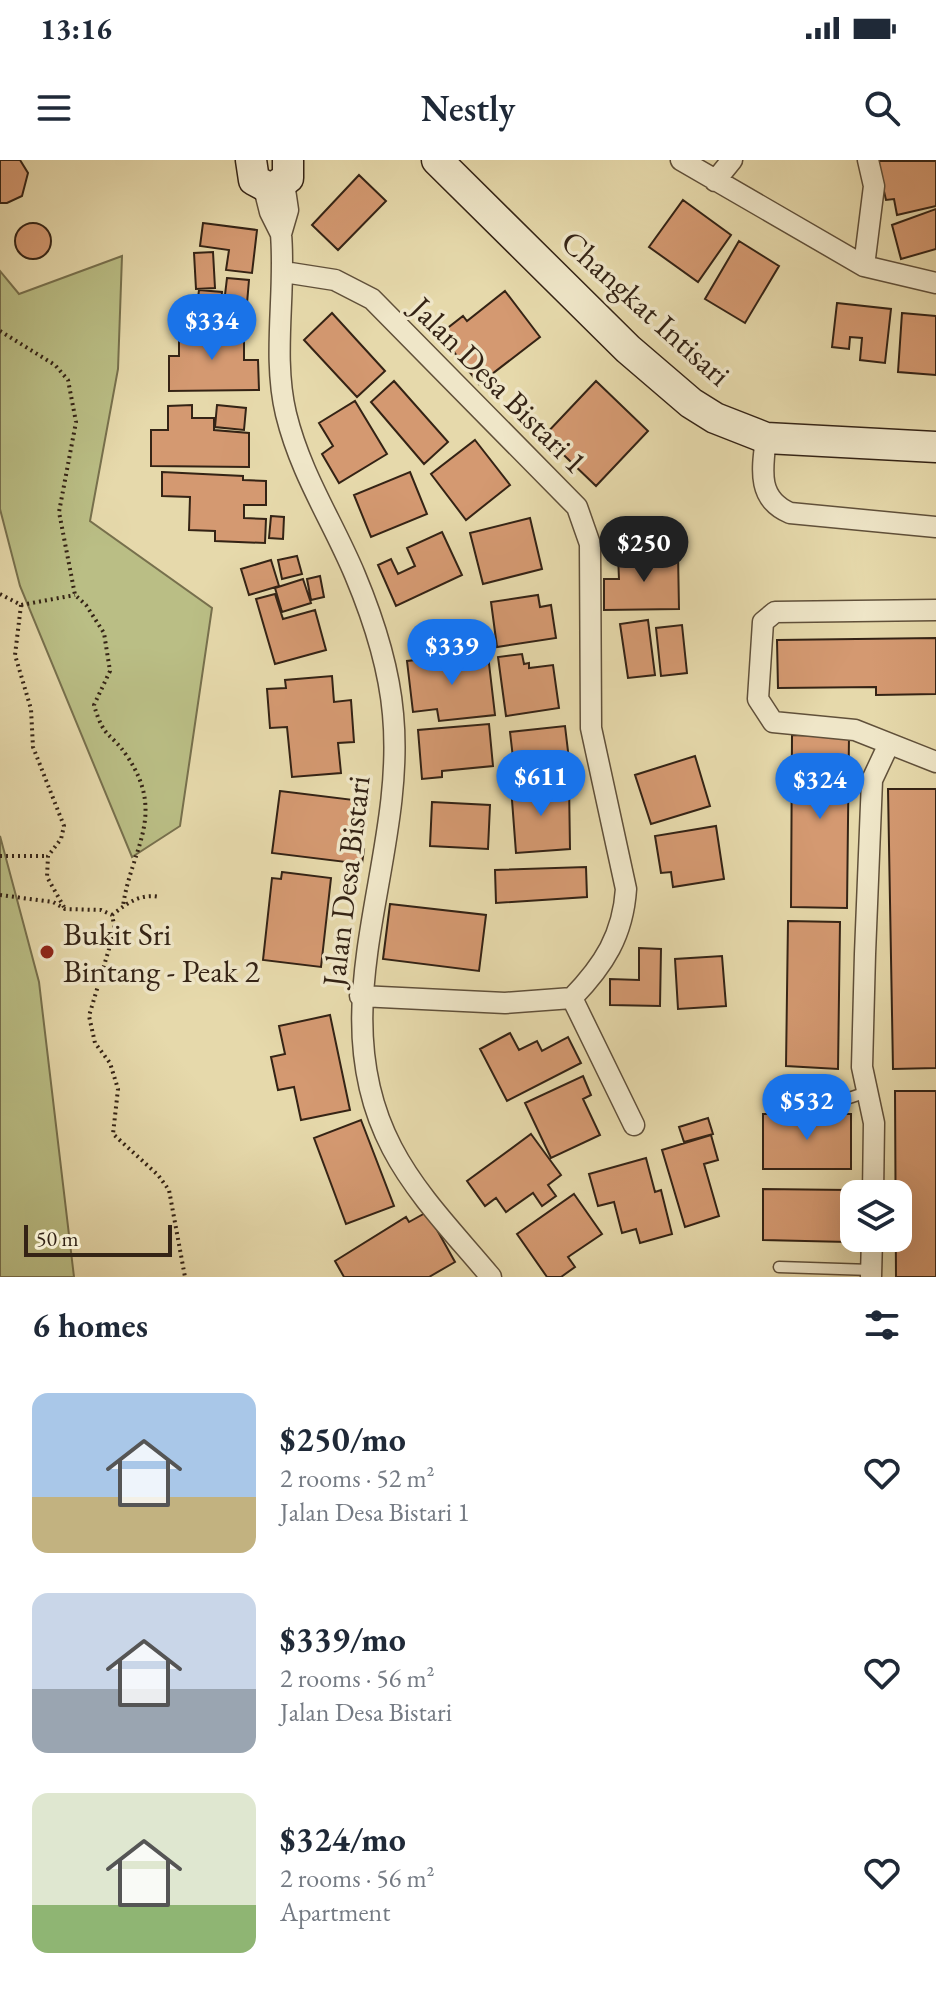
<!DOCTYPE html>
<meta charset="utf-8">
<style>
body{margin:0;font-family:"EB Garamond",serif;background:#f6f6f7;color:#1f2937;height:100vh;display:flex;flex-direction:column;font-size:30px;white-space:nowrap}
*{box-sizing:border-box;margin:0}
p{font-size:26px;color:#747a83}
.icon{flex:none;width:44px;height:44px;fill:none;stroke:currentColor;stroke-width:2;stroke-linecap:round;stroke-linejoin:round}
.map{position:relative;height:1117px;overflow:hidden}
.details{display:flex;flex-direction:column;background:#fff;flex:1}
.details>*{flex:none}
.fabs{position:absolute;left:840px;top:1020px;display:grid;gap:16px}
.fabs a{display:grid;place-items:center;width:72px;height:72px;border-radius:16px;background:#fff;box-shadow:0 8px 32px #0002;font-size:40px}
.scale{position:absolute;left:24px;bottom:20px;width:148px;box-sizing:border-box;padding-left:8px;border:4px solid #342315;border-top:0;font-size:22px;line-height:28px;white-space:nowrap;color:#342315;-webkit-text-stroke:6px #efe6c8;paint-order:stroke}
.price{position:absolute;translate:-50% -68px;padding:0 18px;border-radius:28px;background:#1a73e8;color:#fff;font-size:26px;line-height:52px;filter:drop-shadow(0 2px 4px #0008)}
.price::after{content:'';position:absolute;left:50%;top:48px;width:24px;height:18px;margin-left:-12px;background:inherit;clip-path:polygon(0 0,100% 0,50% 100%)}
.price.active{background:#222;color:#fff}
ul{padding:0;list-style:none}
li{display:flex;align-items:center;gap:24px;height:200px;padding:0 32px}
li span{display:grid;place-items:center;flex:none;width:224px;height:160px;border-radius:16px;color:#555}
li>.icon{margin-inline-start:auto}
span .icon{width:96px;height:96px;fill:#fffc;stroke-width:1}
li b{font-size:34px}
h2{display:flex;justify-content:space-between;align-items:center;height:96px;padding:0 32px;font-size:34px}
.status{display:flex;justify-content:space-between;align-items:center;height:56px;padding:0 40px;background:#fff;direction:ltr}
.status svg{height:22px;fill:currentColor}
header{display:flex;justify-content:space-between;align-items:center;height:104px;padding:0 32px;background:#fff;font-size:36px;font-weight:600}
.map>svg:first-child{display:block}
</style>
<div class="status"><b>13:16</b><svg viewBox="0 0 49 12"><path d="M0 12V9h3v3zM5 12V6h3v6zM10 12V3h3v9zM15 12V0h3v12zM26 1h20v11H26zM47 4h2v5h-2z"/></svg></div>
<header><svg class="icon" aria-label="menu" viewBox="0 0 24 24"><path d="M4 6h16M4 12h16M4 18h16"/></svg>Nestly<svg class="icon" aria-label="search" viewBox="0 0 24 24"><circle cx="10" cy="10" r="6"/><path d="M15 15l6 6"/></svg></header>
<div class="map">
<svg width="936" height="1117" viewBox="0 0 936 1117">
<rect width="100%" height="100%" fill="#e6d9ab"/>
<filter id="stains"><feTurbulence type="fractalNoise" baseFrequency=".0025" numOctaves="4"/><feColorMatrix values="0 0 0 0 .2 0 0 0 0 .09 0 0 0 0 .02 0 0 0 .5 -.17"/></filter>
<radialGradient id="worn" r=".72"><stop offset=".6" stop-color="#630" stop-opacity="0"/><stop offset="1" stop-color="#630" stop-opacity=".3"/></radialGradient>
<!-- green -->
<path fill="#babe85" stroke="#77704d" stroke-width="2" d="M122,96l-4,113 -28,152 122,87 -32,218 -48,31 -112,-271 -20,-77v-238l19,23z
M0,676l39,146 35,295h-74z"/>
<!-- building -->
<path fill="#d49971" stroke="#342315" stroke-width="2" d="M0,0h20l8,13 -6,23 -15,7h-7z
M877,1h59v45l-39,9 -3,-16 -8,1z
M359,15l27,26 -48,49 -26,-25z
M683,40l48,35 -33,47 -49,-35z
M936,49v40l-35,10 -9,-34z
M15 81a18 18 0 1 1 36 0a18 18 0 1 1-36 0Z
M203,63l54,7 -5,43 -26,-3 3,-20 -29,-4z
M739,81l40,25 -34,57 -40,-24z
M213,92l2,36 -19,1 -2,-36z
M227,118l22,2 -3,35 -23,-3z
M199,130l23,2 -2,24 -24,-2z
M505,131l35,46 -61,47 -39,-50 23,-18 4,5z
M837,143l54,6 -6,54 -25,-3 2,-22 -12,-1 -1,12 -17,-2z
M332,153l53,58 -28,26 -53,-57z
M902,153l34,3v59l-38,-3z
M179,169h65v31h14l1,30 -90,1v-35h10z
M394,221l54,61 -24,22 -53,-62z
M596,221l52,50 -52,55 -52,-50z
M355,241l32,53 -48,29 -17,-29 11,-8 -14,-23z
M192,245v13h22v12l35,3v34l-98,-1v-36h17v-24z
M217,245l29,3 -2,22 -29,-3z
M475,280l35,45 -44,35 -35,-46z
M162,312l81,4v4l23,1v24h-22v13l22,1 -1,24 -50,-2v-10l-26,-1 1,-33 -28,-1z
M410,312l17,42 -56,23 -17,-42z
M271,356l13,1 -1,22 -14,-1z
M530,358l12,51 -59,15 -13,-51z
M442,372l20,43 -66,31 -18,-41 13,-6 7,15 17,-8 -8,-18z
M678,394l1,55 -75,1v-31h15l-1,-24z
M297,396l5,18 -20,5 -4,-19z
M271,400l8,26 -30,9 -8,-26z
M320,416l4,21 -13,3 -4,-21z
M303,419l8,24 -29,9 -7,-24z
M275,434l8,25 32,-9 11,40 -51,14 -19,-65z
M538,435l2,12 11,-2 5,33 -59,9 -6,-45z
M648,460l7,55 -27,3 -8,-54z
M682,465l5,48 -26,3 -5,-48z
M936,478v56l-60,1v-8l-98,1 -1,-48z
M522,494l2,10 5,-1v5l24,-3 6,43 -53,8 -8,-59z
M462,495v3l26,-3 7,60 -56,6 -2,-12 -24,3 -6,-51z
M332,516l2,26 17,-2 3,42 -16,1 3,30 -49,4 -5,-50 -17,1 -3,-39 19,-1 -1,-8z
M489,564l4,42 -51,5v6l-20,2 -4,-49z
M565,566l5,42 -55,7 -5,-43z
M792,575l57,1 -2,172 -56,-1z
M695,596l15,50 -59,18 -16,-49z
M569,623l1,66 -54,4 -5,-66z
M888,629h48v279l-43,1z
M280,631l74,9 -6,47 16,2 -2,15 -90,-11z
M432,642l58,3 -2,44 -58,-3z
M716,666l8,53 -51,8 -2,-15 -10,1 -6,-37z
M586,707l1,30 -91,6 -1,-33z
M282,712l49,6 -10,89 -58,-7 9,-82 9,1z
M390,744l96,11 -7,56 -96,-12z
M788,761l52,1 -2,147 -52,-3z
M639,788l22,1 -1,57 -50,-1v-26l29,1z
M722,796l4,50 -48,3 -3,-50z
M330,855l20,95 -49,10 -7,-33 -16,3 -7,-33 14,-3 -6,-28z
M510,873l9,17 18,-9 5,10 26,-14 13,26 -74,38 -27,-52z
M583,916l8,19 -8,4 17,36 -49,23 -26,-55z
M895,931h41v186h-40z
M763,954h88v55h-88z
M708,958l5,16 -29,8 -5,-15z
M361,960l33,86 -48,18 -32,-86z
M531,974l30,41 -13,10 8,11 -14,10 -9,-13 -27,19 -10,-14 -11,8 -18,-25z
M711,975l7,25 -14,4 15,52 -34,11 -23,-77z
M646,998l9,34 6,-2 11,44 -32,9 -4,-14 -14,4 -8,-31 -16,4 -9,-32z
M763,1029l85,1 -1,52 -84,-2z
M574,1034l28,40 -34,23 7,10 -14,10h-14l-30,-43z
M427,1052l28,50 -26,15h-85l-9,-16 71,-44 3,5z"/>
<g fill="none" stroke-linecap="round" stroke-linejoin="round">
<defs>
<path id="lane" d="M783,937l66,1 18,-6
M779,1107l92,3"/>
<path id="street" d="M681,0l183,106 72,17
M715,21l17,-21
M264,28l6,24 11,22 7,-24 -4,-27
M281,74c5,59 -9,122 5,180 15,61 46,106 69,161 18,43 34,93 38,139 14,147 -75,293 -1,434 25,48 65,88 99,129
M864,106l10,-80 -6,-26
M284,112l51,8 37,19 205,208 13,37 1,184 35,161c-3,46 -22,76 -54,109l-67,5 -145,-7
M766,278c-4,32 -9,61 24,75l146,14
M936,450l-161,2 -12,10 -5,77 15,23 82,8 81,32
M572,838l62,127
M873,1034l1,-71 -12,-56 3,-113 7,-174 16,-34
M871,1117l1,-39"/>
<path id="secondary" d="M251,0l3,20 17,9 17,-11v-18
M437,0l191,189 63,54 24,15 51,20 170,9"/>
</defs>
<!-- lane casing -->
<use href="#lane" stroke="#60503a" stroke-width="13"/>
<!-- street casing -->
<use href="#street" stroke="#60503a" stroke-width="23"/>
<!-- secondary casing -->
<use href="#secondary" stroke="#342315" stroke-width="33"/>
<!-- path -->
<path stroke="#342315" stroke-width="4" stroke-dasharray="2 4" stroke-linecap="butt" d="M0,171l55,34 13,15 8,42 -17,90 16,83 11,10 18,28 6,38 -16,34c10,35 16,26 33,51 40,59 4,93 -4,150
M0,434l21,11 54,-10
M21,445l-6,50 16,54 2,38 31,79 -3,13 -13,17 -1,21 17,30
M0,696h48
M0,735l53,7 12,7 36,1 11,5 3,14 -26,87 6,27 15,20 8,26 -5,45 45,41 11,15 16,87
M112,755c14,-11 28,-22 47,-18"/>
<!-- lane -->
<use href="#lane" stroke="#efe6c8" stroke-width="10"/>
<!-- street -->
<use href="#street" stroke="#efe6c8" stroke-width="20"/>
<!-- secondary -->
<use href="#secondary" stroke="#efe6c8" stroke-width="30"/>
</g>
<!-- markers -->
<circle fill="#8f2418" stroke="#efe6c8" stroke-width="3" cx="47" cy="792" r="8"/>
<g text-anchor="middle" stroke-width="7" stroke-linejoin="round" paint-order="stroke">
<!-- street labels -->
<g font-size="32" fill="#342315" stroke="#efe6c8">
<text transform="translate(646 148) rotate(42)" y="11">Changkat Intisari</text>
<text transform="translate(499 225) rotate(45)" y="11">Jalan Desa Bistari 1</text>
<text transform="translate(346 721) rotate(-83)" y="11">Jalan Desa Bistari</text>
</g>
<!-- poi labels -->
<g font-size="32" fill="#342315" stroke="#efe6c8" text-anchor="start">
<text x="63" y="785">Bukit Sri<tspan x="63" dy="37">Bintang - Peak 2</tspan></text>
</g>
</g>
<rect width="100%" height="100%" filter="url(#stains)"/>
<rect width="100%" height="100%" fill="url(#worn)"/>
</svg>
<div class="fabs">
<a><svg class="icon" aria-label="layers" viewBox="0 0 24 24"><path d="M12 4l9 5-9 5-9-5zM3 14l9 5 9-5"/></svg></a>
</div>
<div class="scale">50 m</div>
<b class="price" style="left:212px;top:202px">$334</b>
<b class="price active" style="left:644px;top:424px">$250</b>
<b class="price" style="left:452px;top:527px">$339</b>
<b class="price" style="left:541px;top:658px">$611</b>
<b class="price" style="left:820px;top:661px">$324</b>
<b class="price" style="left:807px;top:982px">$532</b>
</div>
<section class="details">
<h2>6 homes<svg class="icon" aria-label="filters" viewBox="0 0 24 24"><path d="M4 7h16M4 17h16"/><circle cx="9" cy="7" r="2"/><circle cx="15" cy="17" r="2"/></svg></h2>
<ul>
<li><span style="background:linear-gradient(#a9c7e8 65%,#c2b280 0)"><svg class="icon" aria-label="home" viewBox="0 0 24 24"><path d="M3 11l9-7 9 7M6 9v11h12V9"/></svg></span><div><b>$250/mo</b><p>2 rooms · 52 m²</p><p>Jalan Desa Bistari 1</p></div><svg class="icon" aria-label="heart" viewBox="0 0 24 24"><path d="M12 20l-8-8c-3-5 5-10 8-4 3-6 11-1 8 4z"/></svg></li>
<li><span style="background:linear-gradient(#c9d6e8 60%,#9aa5b1 0)"><svg class="icon" aria-label="home" viewBox="0 0 24 24"><path d="M3 11l9-7 9 7M6 9v11h12V9"/></svg></span><div><b>$339/mo</b><p>2 rooms · 56 m²</p><p>Jalan Desa Bistari</p></div><svg class="icon" aria-label="heart" viewBox="0 0 24 24"><path d="M12 20l-8-8c-3-5 5-10 8-4 3-6 11-1 8 4z"/></svg></li>
<li><span style="background:linear-gradient(#dfe7d0 70%,#8fb573 0)"><svg class="icon" aria-label="home" viewBox="0 0 24 24"><path d="M3 11l9-7 9 7M6 9v11h12V9"/></svg></span><div><b>$324/mo</b><p>2 rooms · 56 m²</p><p>Apartment</p></div><svg class="icon" aria-label="heart" viewBox="0 0 24 24"><path d="M12 20l-8-8c-3-5 5-10 8-4 3-6 11-1 8 4z"/></svg></li>
</ul>
</section>
